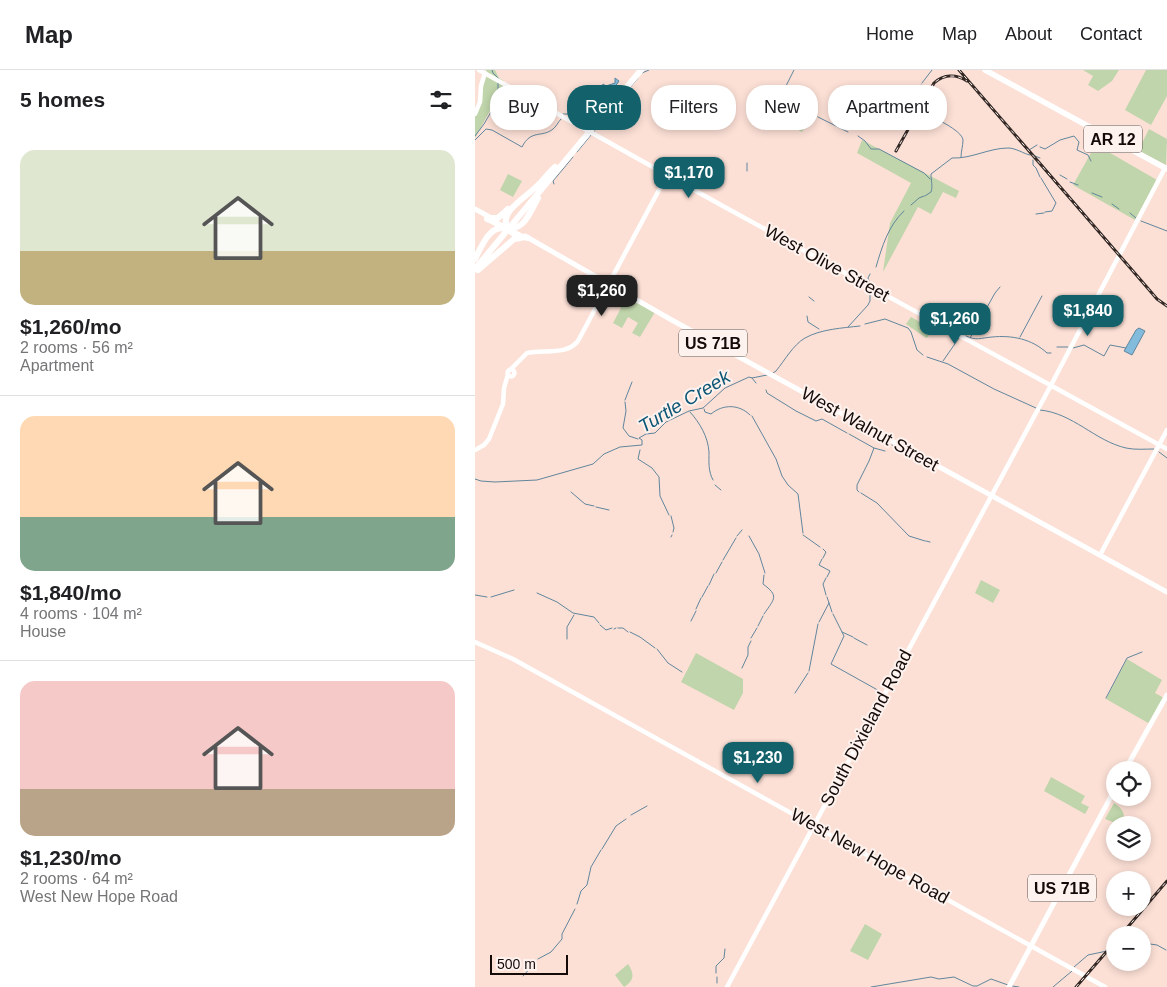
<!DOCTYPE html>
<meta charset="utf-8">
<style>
body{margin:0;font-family:Arial,sans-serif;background:#f6f6f6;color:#202124;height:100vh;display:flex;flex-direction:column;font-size:19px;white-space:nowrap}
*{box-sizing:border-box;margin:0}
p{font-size:16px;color:#757577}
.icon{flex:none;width:28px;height:28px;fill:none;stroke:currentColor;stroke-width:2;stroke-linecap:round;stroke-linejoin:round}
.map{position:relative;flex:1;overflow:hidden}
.side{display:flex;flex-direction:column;background:#fff;width:475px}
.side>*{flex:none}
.banner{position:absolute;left:15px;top:15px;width:475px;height:45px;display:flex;gap:10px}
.fabs{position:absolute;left:631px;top:691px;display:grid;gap:10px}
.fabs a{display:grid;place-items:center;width:45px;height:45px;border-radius:50%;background:#fff;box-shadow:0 2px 8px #0003;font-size:25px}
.scale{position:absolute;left:15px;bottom:12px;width:78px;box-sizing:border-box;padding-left:5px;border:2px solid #140b08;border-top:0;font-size:14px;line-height:18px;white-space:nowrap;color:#140b08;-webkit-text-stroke:4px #fdf2ee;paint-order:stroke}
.price{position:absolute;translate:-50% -42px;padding:0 11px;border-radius:10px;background:#13616b;color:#fff;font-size:16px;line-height:32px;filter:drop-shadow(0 1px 2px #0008)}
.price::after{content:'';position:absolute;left:50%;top:30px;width:15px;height:11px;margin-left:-8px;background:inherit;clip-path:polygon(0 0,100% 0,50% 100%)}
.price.current{background:#222;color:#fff}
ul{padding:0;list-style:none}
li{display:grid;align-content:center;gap:10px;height:265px;padding:0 20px}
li+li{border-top:1px solid #e0e0e0}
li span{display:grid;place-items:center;height:155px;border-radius:15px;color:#555}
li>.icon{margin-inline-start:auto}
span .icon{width:90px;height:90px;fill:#fffc;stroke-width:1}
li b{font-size:21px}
h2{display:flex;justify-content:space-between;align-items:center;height:60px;padding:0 20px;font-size:21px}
.chip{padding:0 18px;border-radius:20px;background:#fff;box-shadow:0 2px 8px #0003;font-size:18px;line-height:45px}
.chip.current{background:#13616b;color:#fff}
header{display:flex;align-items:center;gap:30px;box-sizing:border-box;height:70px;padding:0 25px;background:#fff;border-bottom:1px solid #e0e0e0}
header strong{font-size:24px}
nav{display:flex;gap:28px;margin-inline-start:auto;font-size:18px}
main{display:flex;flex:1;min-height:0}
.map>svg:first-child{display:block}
</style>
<header>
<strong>Map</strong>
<nav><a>Home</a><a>Map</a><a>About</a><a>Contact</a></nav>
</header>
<main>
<section class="side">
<h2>5 homes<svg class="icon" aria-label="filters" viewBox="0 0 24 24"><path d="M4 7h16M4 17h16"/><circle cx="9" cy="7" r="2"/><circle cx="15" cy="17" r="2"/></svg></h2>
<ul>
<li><span style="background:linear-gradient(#dfe7d0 65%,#c2b280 0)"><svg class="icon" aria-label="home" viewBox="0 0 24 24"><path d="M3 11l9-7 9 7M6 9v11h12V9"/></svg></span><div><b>$1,260/mo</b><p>2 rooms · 56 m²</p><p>Apartment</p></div></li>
<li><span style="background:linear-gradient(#ffd9b3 65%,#7fa58c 0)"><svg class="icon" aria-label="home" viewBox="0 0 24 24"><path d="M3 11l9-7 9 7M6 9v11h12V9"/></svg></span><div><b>$1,840/mo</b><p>4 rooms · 104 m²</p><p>House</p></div></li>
<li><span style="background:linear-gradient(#f6c9c9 70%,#b9a48a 0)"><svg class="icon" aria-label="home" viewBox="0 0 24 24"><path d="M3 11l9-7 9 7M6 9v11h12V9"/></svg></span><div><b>$1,230/mo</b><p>2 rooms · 64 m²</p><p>West New Hope Road</p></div></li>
</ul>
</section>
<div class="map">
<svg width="692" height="917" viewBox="0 0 692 917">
<rect width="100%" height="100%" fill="#fce0d6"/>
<!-- green -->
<path fill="#c0d5ab" d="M11,0h9l4,8 5,3v4l-29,53v-22z
M608,0h36l-7,11 -14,10 -10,-6 5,-9z
M671,0h21v26l-16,29 -26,-15z
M308,26l6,4 2,4 23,12 -3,2 -9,14 -24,-13 1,-3 -6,-5 7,-14z
M674,59l18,10 -1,26 -28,-14z
M626,65l10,5 -6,10 52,30 -22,40 -62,-35z
M387,70l97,51 -3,7 -13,-6 -12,22 -13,-7 -35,65 7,-49 21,-40 -54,-30z
M33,104l14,7 -9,16 -13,-7z
M141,220l39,22 -15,25 -8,-4 6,-10 -10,-6 -6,11 -9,-5 8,-15 -17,-11 1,-3 7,4z
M436,247l9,5 2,-1 2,-3 11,6 -7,13 -2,1 -20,-14z
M506,510l19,10 -7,13 -18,-10z
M221,583l47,26v14l-9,17 -53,-28z
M652,589l35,21 -7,13 9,5 -14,26 -44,-25z
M576,707l34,19 -4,7 8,4 -4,7 -41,-23z
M639,733c9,6 13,12 7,22l-16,-6z
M390,854l17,10 -14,26 -18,-9z
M153,894c7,10 6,17 -4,23l-9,-12z"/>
<!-- water -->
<path fill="#82bbdb" stroke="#61869c" d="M140,8l4,3 -2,3 -30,36 -17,-5 1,-1 14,1 18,-31 3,2 9,-3z
M664,258l6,3 -13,24 -8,-4 12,-21z"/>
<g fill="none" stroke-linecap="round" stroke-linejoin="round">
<!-- stream -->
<path stroke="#61869c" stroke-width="1" d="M17,0l1,3 6,6
M167,3l7,-3
M447,13l10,-13
M305,26v1
M306,26l13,-26
M438,31l8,-16
M315,32l24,11 3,3
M448,42c9,5 39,18 40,28 0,6 -2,11 -2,17
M88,44h6
M343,47l30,15
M0,66l9,-12 15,-26 1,-3 -2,-4v-8
M383,66l7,5 6,8h8l45,24 6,6
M0,70l11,-11 6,1 30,17c9,-18 20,-9 31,-18 3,-2 5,-7 8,-10
M565,77l5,2 15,-9 14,-4 5,6 -2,8 11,5 3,6
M554,80l8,-5
M102,82l61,-74
M560,86l5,2
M558,90v5l3,3 4,9
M272,93v8
M585,105l7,4
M566,108l15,25 -4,8 -7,1
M595,112l8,3
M79,114l-1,-3 20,-24
M617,123l10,4
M450,126l6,-4c2,-6 0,-11 0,-18l21,-16c19,1 37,-10 56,-10 8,0 16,6 22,7
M637,134l7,5
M436,135l8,-7 5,-2
M655,143l6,5
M561,144l8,-1
M666,151l26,10
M401,197c6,-20 12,-41 28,-56
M395,214l-2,-6 2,-4
M334,227l5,4
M332,246l1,6 11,7
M390,254l20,-5 23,9 3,4 6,18 6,5
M373,257l20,-22 2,-4v-12
M491,266c11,5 14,2 26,1 20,-2 40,2 55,16h4
M545,267l22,-41
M495,268l25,-45 5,-6
M582,277h11
M598,278l11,-3 20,11 6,-11 16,3
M452,287l21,7 46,25 42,19
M468,291l16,-23
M298,303l3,-2c9,-11 17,-26 29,-33 16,-9 38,-10 55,-12
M277,308l4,5
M291,320l1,3 29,18 20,10 6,-2 25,14
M150,330l7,-18
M150,332l1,9 -3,17 6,8 9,3
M229,339l1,3 6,2c12,-10 28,-10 39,1
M565,340c33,3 55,31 86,38 9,2 19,1 28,1
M215,342c10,11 18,25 19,40 0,10 -1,19 4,28
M277,346l24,43 6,17 6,9 10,9 5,39
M374,364l25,14 -5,13 -12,24v5l2,2
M417,375l6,3
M399,378l11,3
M165,380l-2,9 14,9 7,9 1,19 9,19
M684,382l8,6
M0,409l6,2 14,1 42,-2 56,-16 11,-10 16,-7 22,-2v-5l-3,-2 7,-4 9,-1 11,-11 23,-11 14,-3 22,-20 24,-11 3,1 15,-3
M240,415l6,5
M96,422l14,12 9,2
M386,423l16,10 32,33 16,5
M121,437l13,3
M196,446l3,12 -1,4
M328,465l17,12
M262,466l5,-6
M274,466l10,18 6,19
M196,467l1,-2
M451,471l4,1
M348,479l3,3 -3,6
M347,489l-3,6 11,6 -3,6
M248,490l13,-22
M241,503l6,-11
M289,505l-1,9c16,12 12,14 1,30
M234,515l5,-11
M62,523l20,9 16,11 21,4 5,6
M0,525l12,2
M351,525l-3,-11 3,-6
M16,527l23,-7
M227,527l6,-11
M352,527l5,15
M221,539l5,-11
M358,544l11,22 -13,28 52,29
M216,551l5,-10
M344,552l10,-19
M125,555l6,5 6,-2
M283,556l5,-10
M143,558h5l5,4
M139,559l2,-1
M155,562l10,5 15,11
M367,562l11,5
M276,568l6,-10
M379,568l13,7
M92,569v-12l7,-12
M182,579l11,14 14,9
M267,598l6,-13v-8l3,-6
M334,601l9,-47
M320,623l13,-20
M631,628l21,-40 15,-6
M156,745l16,-9
M127,779l14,-23 10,-7
M102,834l4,-13 6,-6 4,-18 10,-17
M668,873l14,2 9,5
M633,881l7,-5
M63,889l13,-7 11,-13v-5l13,-25
M599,897l14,-12 19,-4
M241,903v-7l8,-8 1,-9
M48,906l12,-13
M242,907v6
M537,916l7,1
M396,917l60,-10 8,2 15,-2 19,9h4l14,-7 17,6
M578,917l19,-16"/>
<!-- secondary -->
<path stroke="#fff" stroke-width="4.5" d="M4,0l242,135 446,244
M0,44l5,-12 1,-16 4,-13
M32.5 303a3.5 3.5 0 1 1 7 0a3.5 3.5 0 1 1-7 0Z
M35,300l17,-17c17,-4 39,3 51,-12l89,-166
M0,380l9,-5 5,-6 14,-35 1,-16 4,-14
M625,485l67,-125
M0,572l38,17 592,328
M252,917l323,-600 115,-219"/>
<!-- primary -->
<path stroke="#fff" stroke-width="5" d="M0,139l18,10
M50,166l145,83 497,273
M650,700l42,-75
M534,917l106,-198"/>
<!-- trunk -->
<path stroke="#fff" stroke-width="5.5" d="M510,0l182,99"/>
<!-- motorway -->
<path stroke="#fff" stroke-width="6" d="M17,148h6l10,-9
M12,149c7,2 12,7 19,8 18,6 25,-17 32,-29
M39,164c-24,-17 10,-35 22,-47 7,-6 12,-14 19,-20
M0,189c7,-13 15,-38 35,-29 6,3 11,8 18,8
M0,199l166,-199
M3,200l36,-31 7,-1"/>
<defs>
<path id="rail" d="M484,0l186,215 12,14 10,7
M421,81l38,-68c10,-9 22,-9 33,-2
M646,865l46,-54
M601,917l39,-45"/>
</defs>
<!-- rail casing -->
<use href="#rail" stroke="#342824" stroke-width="3"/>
<!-- rail -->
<use href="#rail" stroke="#fdf2ee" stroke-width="1" stroke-dasharray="4" stroke-linecap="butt"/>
</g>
<g text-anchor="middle" stroke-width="4" stroke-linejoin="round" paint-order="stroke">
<!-- shield labels -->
<g fill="#fdf2ee" stroke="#5a504d" stroke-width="1">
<rect x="609" y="55.5" width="58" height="27" rx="4"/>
<rect x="204" y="259.5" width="68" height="27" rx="4"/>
<rect x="553" y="804.5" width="68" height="27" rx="4"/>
</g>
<g font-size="16" font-weight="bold" fill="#140b08">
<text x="638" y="75">AR 12</text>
<text x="238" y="279">US 71B</text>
<text x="587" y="824">US 71B</text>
</g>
<!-- street labels -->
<g font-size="18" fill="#140b08" stroke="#fdf2ee">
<text transform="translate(352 193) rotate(29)" y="6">West Olive Street</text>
<text transform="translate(395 359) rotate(29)" y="6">West Walnut Street</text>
<text transform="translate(391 658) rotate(-62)" y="6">South Dixieland Road</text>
<text transform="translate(395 786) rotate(29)" y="6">West New Hope Road</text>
</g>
<!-- water labels -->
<g font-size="19" font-style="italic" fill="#0b5575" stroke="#fdf2ee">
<text transform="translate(209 331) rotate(-31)" y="7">Turtle Creek</text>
</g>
</g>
</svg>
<div class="fabs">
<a><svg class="icon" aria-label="locate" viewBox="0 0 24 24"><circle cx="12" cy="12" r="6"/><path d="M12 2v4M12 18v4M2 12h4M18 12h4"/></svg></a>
<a><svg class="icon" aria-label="layers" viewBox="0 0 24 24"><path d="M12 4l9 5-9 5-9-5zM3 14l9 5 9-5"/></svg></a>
<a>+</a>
<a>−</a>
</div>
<div class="scale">500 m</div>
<b class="price" style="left:214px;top:129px">$1,170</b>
<b class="price current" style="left:127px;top:247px">$1,260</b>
<b class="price" style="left:613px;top:267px">$1,840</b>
<b class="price" style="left:480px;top:275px">$1,260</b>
<b class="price" style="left:283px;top:714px">$1,230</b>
<div class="banner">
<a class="chip">Buy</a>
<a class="chip current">Rent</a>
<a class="chip">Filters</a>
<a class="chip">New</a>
<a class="chip">Apartment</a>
</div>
</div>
</main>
